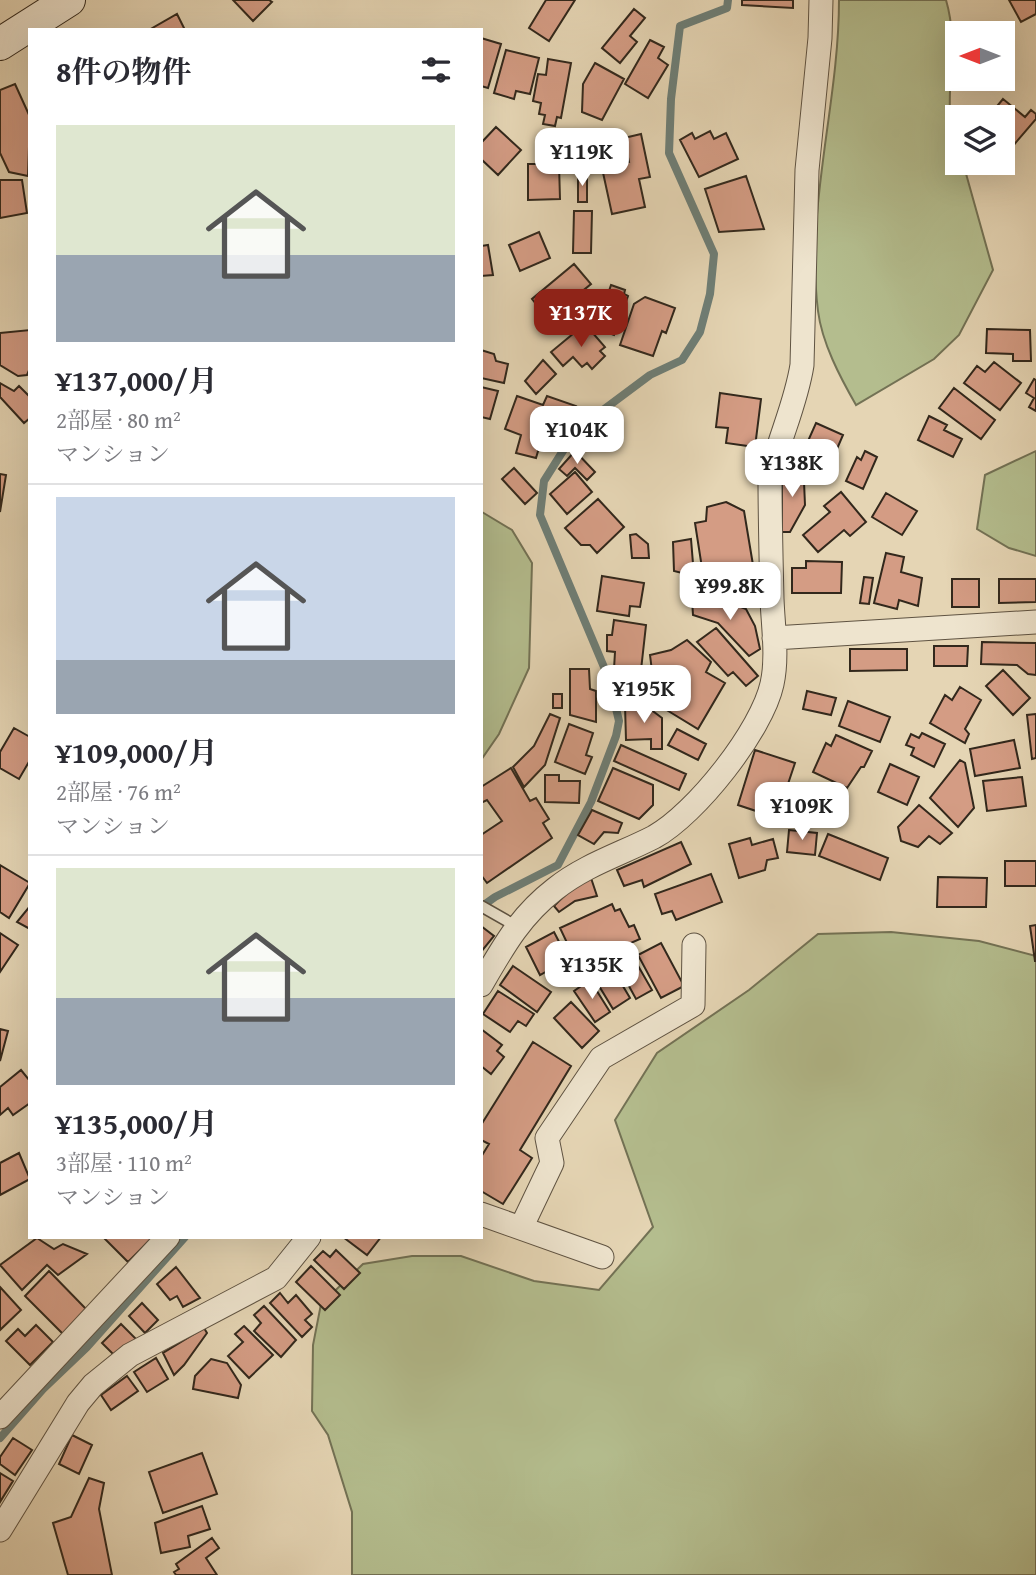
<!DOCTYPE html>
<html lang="ja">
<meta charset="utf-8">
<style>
body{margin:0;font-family:"Gentium Book Plus","Noto Serif JP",serif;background:#f7f7f7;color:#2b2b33;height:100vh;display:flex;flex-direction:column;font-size:26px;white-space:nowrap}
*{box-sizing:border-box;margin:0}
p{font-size:23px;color:#7c7c81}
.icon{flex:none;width:38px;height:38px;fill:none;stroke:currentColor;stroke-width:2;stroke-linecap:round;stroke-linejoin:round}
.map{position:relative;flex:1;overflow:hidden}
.sheet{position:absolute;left:28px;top:28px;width:455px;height:1211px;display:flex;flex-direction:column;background:#fff;border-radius:0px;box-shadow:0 7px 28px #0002}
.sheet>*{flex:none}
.needle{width:46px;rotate:270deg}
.fabs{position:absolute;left:945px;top:21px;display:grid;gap:14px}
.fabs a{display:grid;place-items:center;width:70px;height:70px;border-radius:0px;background:#fff;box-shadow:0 7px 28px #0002;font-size:35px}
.price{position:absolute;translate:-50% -60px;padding:0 16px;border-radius:14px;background:#fff;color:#222;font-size:23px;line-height:46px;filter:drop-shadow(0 2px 4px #0008)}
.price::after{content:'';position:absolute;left:50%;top:42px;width:21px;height:16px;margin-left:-10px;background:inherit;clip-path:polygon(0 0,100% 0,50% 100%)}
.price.current{background:#8f2418;color:#fff}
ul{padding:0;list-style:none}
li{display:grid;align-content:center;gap:14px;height:371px;padding:0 28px}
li+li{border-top:2px solid #e1e1e2}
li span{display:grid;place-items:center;height:217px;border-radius:0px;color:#555}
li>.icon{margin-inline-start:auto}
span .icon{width:126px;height:126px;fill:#fffc;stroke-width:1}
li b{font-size:30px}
h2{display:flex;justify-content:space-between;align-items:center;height:84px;padding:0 28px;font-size:30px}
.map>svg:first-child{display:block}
</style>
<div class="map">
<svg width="1036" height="1575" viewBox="0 0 1036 1575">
<rect width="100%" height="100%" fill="#e5d5b4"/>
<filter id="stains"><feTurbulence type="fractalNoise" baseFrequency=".00286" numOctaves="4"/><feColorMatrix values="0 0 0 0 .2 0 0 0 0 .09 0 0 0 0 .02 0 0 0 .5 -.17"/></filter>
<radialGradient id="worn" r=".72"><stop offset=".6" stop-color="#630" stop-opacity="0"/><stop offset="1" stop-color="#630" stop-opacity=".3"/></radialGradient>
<!-- green -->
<path fill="#b4bd8e" stroke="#737255" stroke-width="2" d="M839,0h107c12,41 2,73 4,114 1,17 7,31 7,49h6l30,107 -34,65 -25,24 -78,46c-16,-28 -34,-62 -38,-94 -13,-105 21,-207 21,-311z
M1036,451v105l-27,-8 -32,-19 8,-54z
M482,512l30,18 20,33 -3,105 -30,66 -18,26z
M891,932l88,9 57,15v619h-684v-63l-24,-77 -16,-24 1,-66 8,-41 42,-40 49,-8h49l73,25 65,9 54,-63 -38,-107 42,-67 92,-63 69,-56z"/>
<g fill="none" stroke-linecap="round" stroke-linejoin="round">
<!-- stream -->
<path stroke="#6e7e76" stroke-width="8" d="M481,907l14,-10 63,-32 33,-63 25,-66 3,-15 -10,-42 -69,-164 4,-34 24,-38 23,-24 59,-44 32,-15 18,-28 10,-38 4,-40 -45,-101 2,-54 9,-73 47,-18 1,-8
M0,1438l43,-49 44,-42 98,-110"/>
</g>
<!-- building -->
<path fill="#d49c84" stroke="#32281c" stroke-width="2" d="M233,0h36l3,2 -19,19z
M546,0h29l-26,41 -20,-13z
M742,0h51v8l-51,-3z
M1009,0h27v14l-15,8z
M634,9l11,9 -15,18 7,6 -17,21 -18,-15z
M177,14l8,16h-36z
M481,38l20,6 -13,44 -7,-2z
M650,40l14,7 -6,11 10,7 -20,33 -23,-14z
M506,50l33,8 -9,36 -14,-3 -2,8 -20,-6z
M548,59l23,4 -10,55 -4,-1 -2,9 -12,-2 2,-9 -6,-1 2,-11 -8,-2 5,-27 8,1z
M595,63l29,16 -22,41 -20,-8 1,-28z
M15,84l15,33 -2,59 -19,-4 -9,-19v-63z
M1003,99l22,18 6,-7 5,4v5l-24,28 -9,-8v-22h-15z
M496,127l25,23 -23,25 -17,-16v-16z
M710,131l4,8 12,-6 12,26 -39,18 -19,-37 12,-7 3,6z
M641,134l9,43 -11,2 6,28 -33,7 -10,-46 27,-6 -5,-24z
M528,164h31l1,35 -32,1z
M578,174h9v28h-9z
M746,176l18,53 -45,3 -14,-43z
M0,180h22l5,33 -27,5z
M574,211h18l-1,42h-18z
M539,232l11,26 -30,13 -11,-26z
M488,245l5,30 -12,1v-30z
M574,264l17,20 -43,35 -16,-20z
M611,285l14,5 -1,4 4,2 -14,39 -11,-4 3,-7 -7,-3z
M645,297l30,11 -9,25 -4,-2 -9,25 -33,-11 14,-41z
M585,324l20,23 -5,4 5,5 -13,13 -5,-6 -5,4 -9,-10 -10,9 -12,-14z
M987,329l43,1 1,31h-18v-7l-27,-1z
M30,330v38l-3,7 -9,1 -18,-11v-32z
M481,350l13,4 2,7 12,3 -4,19 -23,-5z
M543,360l13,14 -20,20 -11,-13z
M994,362l27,21 -21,27 -36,-27 13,-17 8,6z
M1034,379l2,1v31l-7,-4 5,-9 -8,-5z
M0,383l14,8 5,-5 11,11v21l-6,5 -24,-26z
M481,387l17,4 -8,28 -9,-2z
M954,388l41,32 -14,19 -42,-31z
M720,393l41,6 -6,48 -29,-4 2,-15 -12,-1z
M517,396l26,9 4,-9 29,10 -10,27 -10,1 -4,9 -11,-2 -5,17 -20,-5 5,-18 -16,-6z
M929,416l18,9 -3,5 18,9 -9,18 -35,-17z
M816,423l27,12 -19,44 -18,-8 8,-16 -10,-5z
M575,451l20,21 -8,8 -12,-12 -8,8 -8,-7z
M865,451l12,6 -14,32 -17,-8 11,-24 4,3z
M514,468l23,25 -12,11 -23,-25z
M782,469h9l13,13 1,23 -15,27h-8z
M575,472l17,20 -25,22 -17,-20z
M0,474l6,1 -6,37z
M841,492l25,30 -16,14 -6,-6 -26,22 -15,-17 27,-23 -6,-6z
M886,493l31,18 -15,24 -30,-18z
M598,499l26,28 -27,26 -7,-8h-9l-16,-17z
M726,502l18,9 10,60 -27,4 2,12 -25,-6 -9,-58 11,-2 1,-14z
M636,534l12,10 1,14h-17l-2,-23z
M691,539l3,37 -20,-5 -1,-29z
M886,553l18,4 -3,15 21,6 -4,28 -19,-6 -2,9 -23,-6z
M806,561l36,1 -1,31h-49v-25h14z
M602,576l42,7 -4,24 -10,-1 -1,10 -32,-5z
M864,577l9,1 -4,26 -9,-1z
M952,579h27v28h-27z
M999,579h37v23l-37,1z
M692,599l31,1 23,9 9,17 5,23 -11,7 -31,-33 -25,-8z
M614,620l32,5 -7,63 -18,-2 2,-17h-9l1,-17 -8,-1v-16h5z
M716,628l42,48 -12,10 -13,-14 -5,4 -31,-34z
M687,640l24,22 -5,10 19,11 -27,46 -33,-20 14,-23 -13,-9 4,-7 -2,-1 -16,2 -2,-16 21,-5z
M982,642l54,1v32l-8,-1 -11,-9 -36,-1z
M934,646h34l-1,20h-33z
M850,649h57v21l-57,1z
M570,669h19l1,20 6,2v31l-26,-7z
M1003,670l27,28 -17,17 -27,-29z
M960,687l21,13 -16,29 4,5 -4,9 -35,-20 15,-28 7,5z
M807,691l29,7 -5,17 -28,-6z
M553,694h9v14h-9z
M848,701l42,16 -10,25 -41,-16z
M625,705l21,1 16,12v31h-11v-10l-25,1z
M550,714l10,4 -15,47 -21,22 -11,-20 21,-21z
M1036,714v44l-4,1 -5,-44z
M569,724l24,9 -7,22 6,2 -7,17 -30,-12z
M14,728l16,9v23l-11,19 -19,-11v-16z
M677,729l29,15 -8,16 -30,-15z
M922,733l23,11 -11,23 -23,-12 3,-7 -8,-3 5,-11 8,4z
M836,735l36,16 -8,16h-3l-14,21 -34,-16 13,-29 5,3z
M1014,740l6,28 -45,8 -5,-27z
M621,745l65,29 -7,16 -65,-29z
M755,750l40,13 -8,24 10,4 -9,24 -9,-3 -2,6 -39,-13z
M960,760l5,3 9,45 -16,19 -28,-29z
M890,764l29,13 -12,28 -29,-13z
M511,768l19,33 6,-3 13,21 -6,4 9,15 -65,45 -6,-8v-40l21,-14 -15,-21 -6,3v-16z
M613,768l40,17v20l-14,14 -41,-18z
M545,775h14v6h21l-1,22 -34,-1z
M1022,777l4,29 -39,5 -4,-30z
M919,805l33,28 -12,11 -11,-8 -11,11 -17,-6 -3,-14z
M592,810l30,13 -4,10 -14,-1 -10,12 -16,-9z
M789,830l28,3 -2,22 -28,-3z
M828,834l60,24 -8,22 -61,-24z
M750,838l2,7 21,-6 5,19 -11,2 -2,10 -26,8 -10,-34z
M681,842l10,22 -47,23 -2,-7 -18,6 -7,-16z
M1005,861h31v25h-31z
M0,865l30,18 -21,35 -9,-6z
M711,874l11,28 -46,18 -4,-9 -10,3 -7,-20z
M938,877l49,1 -1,29h-49z
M591,878l6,18 -22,5 -16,11 -5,-6 18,-18z
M612,904l3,7 5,-2 9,18 5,-2 6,14 -62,27 -18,-38z
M30,906v23l-13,-7z
M1036,925v36h-1l-5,-35z
M481,926l13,10 -13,16z
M554,932l18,35 -19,10 -4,-7 -9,5 -14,-28z
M0,933l18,12 -18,27z
M661,943l23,43 -23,12 -23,-43z
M633,957l19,33 -16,9 -18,-33z
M513,966l38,26 -14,20 -37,-27z
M611,966l19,32 -17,11 -20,-33z
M590,980l20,32 -15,10 -21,-31z
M498,991l36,23 -8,12 -8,-5 -8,11 -27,-18z
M571,1002l28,29 -17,17 -28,-30z
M0,1029l8,2 -8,30z
M481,1029l21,16 -5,6 7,6 -13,17 -10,-8z
M533,1042l38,24 -51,84 12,8 -29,46 -22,-13v-34l8,-13 -8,-4v-15z
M21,1070l9,11v22l-17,12 -5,-7 -8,7v-28z
M19,1153l11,26 -30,16v-32z
M107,1237h46l-25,25 -23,-23z
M343,1237h38l-14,18z
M37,1238l17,11 9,-5 24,10 -29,21 -11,-10 -25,25 -22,-25z
M336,1250l24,23 -16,16 -30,-29 9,-9 7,6z
M311,1266l29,29 -15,15 -29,-28z
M176,1267l24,31 -17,9 -6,-11 -7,4 -13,-16z
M49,1271l38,39 -24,24 -38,-38z
M0,1287l21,23 -21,20z
M280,1293l8,10 8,-8 16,19 -7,6 7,7 -10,10 -32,-34z
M142,1303l16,17 -13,13 -16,-17z
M264,1306l32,34 -15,17 -27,-26 7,-8 -7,-8z
M121,1324l17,17 -23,15 -13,-13z
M36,1325l17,17 -23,23 -24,-24 12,-12 7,7z
M244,1326l29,29 -24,23 -21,-22 15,-14 -8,-8z
M204,1328l3,5 -23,32 -10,10 -11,-22z
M156,1358l12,21 -21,13 -13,-20z
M211,1359l16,4 14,22 -3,13 -45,-9 2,-13z
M127,1376l11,15 -27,19 -10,-15z
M72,1435l20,10 -13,29 -20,-10z
M13,1438l19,12 -17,25 -15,-11v-7z
M202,1453l15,41 -54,19 -14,-41z
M0,1473l13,8 -13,21z
M89,1478l15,5 -5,26 13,66h-44l-15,-52 18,-6z
M202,1506l8,23 -22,7 2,11 -29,6 -6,-30z
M212,1538l7,10 -13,10 11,17h-41l-2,-3 5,-3 -3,-5z"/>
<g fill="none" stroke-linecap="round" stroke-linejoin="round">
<defs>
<path id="lane" d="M481,906l35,20"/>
<path id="street" d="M774,638l262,-16
M481,985c22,-38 39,-69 74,-96 30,-24 66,-35 99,-52 42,-23 108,-107 118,-153 6,-27 1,-58 0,-85 -1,-41 -2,-82 -2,-122 9,-39 26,-73 32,-112l5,-195 13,-132 1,-38
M481,1214l121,43
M521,1228l31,-65 -5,-25 54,-80 92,-53 1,-60
M0,1417l168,-180
M0,1530l78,-127 15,-18 37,-30 146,-77 33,-41"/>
<path id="secondary" d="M0,44l69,-44"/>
</defs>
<!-- lane casing -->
<use href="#lane" stroke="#5f5342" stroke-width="13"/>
<!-- street casing -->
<use href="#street" stroke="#5f5342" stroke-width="25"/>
<!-- secondary casing -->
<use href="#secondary" stroke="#32281c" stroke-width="34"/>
<!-- lane -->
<use href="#lane" stroke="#eee4ce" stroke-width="10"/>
<!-- street -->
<use href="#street" stroke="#eee4ce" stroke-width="23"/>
<!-- secondary -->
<use href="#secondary" stroke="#eee4ce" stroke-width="32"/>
</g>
<rect width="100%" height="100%" filter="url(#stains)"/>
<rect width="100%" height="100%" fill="url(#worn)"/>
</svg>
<div class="fabs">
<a><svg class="needle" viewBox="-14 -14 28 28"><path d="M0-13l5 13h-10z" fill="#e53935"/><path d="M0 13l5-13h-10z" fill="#7c7c81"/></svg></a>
<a><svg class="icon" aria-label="layers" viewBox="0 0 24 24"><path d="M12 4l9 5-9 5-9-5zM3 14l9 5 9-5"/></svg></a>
</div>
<b class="price" style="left:582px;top:188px">¥119K</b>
<b class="price current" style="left:581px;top:349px">¥137K</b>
<b class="price" style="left:577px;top:466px">¥104K</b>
<b class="price" style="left:792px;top:499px">¥138K</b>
<b class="price" style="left:730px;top:622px">¥99.8K</b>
<b class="price" style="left:644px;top:725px">¥195K</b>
<b class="price" style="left:802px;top:842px">¥109K</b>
<b class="price" style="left:592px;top:1001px">¥135K</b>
<section class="sheet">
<h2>8件の物件<svg class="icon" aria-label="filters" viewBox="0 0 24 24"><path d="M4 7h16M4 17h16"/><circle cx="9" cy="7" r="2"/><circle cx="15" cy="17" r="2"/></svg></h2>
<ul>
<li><span style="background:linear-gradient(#dfe7d0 60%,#9aa5b1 0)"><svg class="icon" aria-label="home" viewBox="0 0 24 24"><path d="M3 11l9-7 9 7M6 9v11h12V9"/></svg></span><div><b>¥137,000/月</b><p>2部屋 · 80 m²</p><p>マンション</p></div></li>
<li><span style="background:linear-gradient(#c9d6e8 75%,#9aa5b1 0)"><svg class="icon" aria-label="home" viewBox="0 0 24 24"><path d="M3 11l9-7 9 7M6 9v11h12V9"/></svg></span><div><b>¥109,000/月</b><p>2部屋 · 76 m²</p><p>マンション</p></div></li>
<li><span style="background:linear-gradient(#dfe7d0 60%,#9aa5b1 0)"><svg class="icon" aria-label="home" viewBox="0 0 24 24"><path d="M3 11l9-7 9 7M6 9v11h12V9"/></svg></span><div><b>¥135,000/月</b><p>3部屋 · 110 m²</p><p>マンション</p></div></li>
</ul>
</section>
</div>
